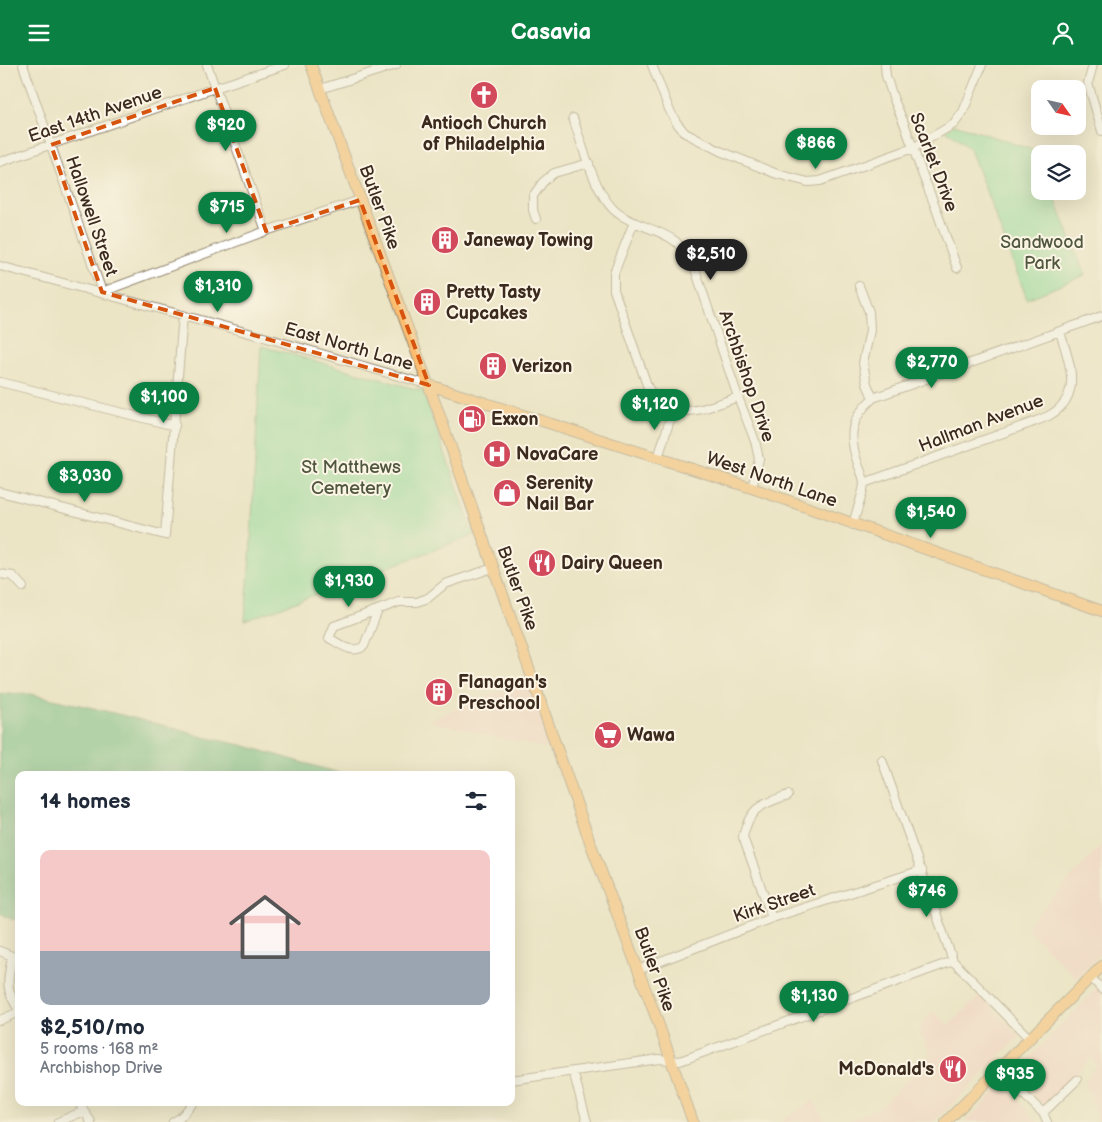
<!DOCTYPE html>
<meta charset="utf-8">
<style>
body{margin:0;font-family:"Balsamiq Sans",sans-serif;background:#f6f6f7;color:#1f2937;height:100vh;display:flex;flex-direction:column;font-size:19px;white-space:nowrap}
*{box-sizing:border-box;margin:0}
p{font-size:16px;color:#747a83}
.icon{flex:none;width:28px;height:28px;fill:none;stroke:currentColor;stroke-width:2;stroke-linecap:round;stroke-linejoin:round}
.map{position:relative;flex:1;overflow:hidden}
.drawer{position:absolute;left:15px;top:706px;width:500px;height:335px;display:flex;flex-direction:column;background:#fff;border-radius:10px;box-shadow:0 5px 20px #0002}
.drawer>*{flex:none}
.needle{width:32px;rotate:124deg}
.buttons{position:absolute;left:1031px;top:15px;display:grid;gap:10px}
.buttons a{display:grid;place-items:center;width:55px;height:55px;border-radius:10px;background:#fff;box-shadow:0 5px 20px #0002;font-size:25px}
.price{position:absolute;translate:-50% -42px;padding:0 11px;border-radius:18px;background:#0b8043;color:#fff;font-size:16px;line-height:32px;filter:drop-shadow(0 1px 2px #0008)}
.price::after{content:'';position:absolute;left:50%;top:30px;width:15px;height:11px;margin-left:-8px;background:inherit;clip-path:polygon(0 0,100% 0,50% 100%)}
.price.selected{background:#222;color:#fff}
ul{padding:0;list-style:none}
li{display:grid;align-content:center;gap:10px;height:265px;padding:0 25px}
li+li{border-top:1px solid #e0e1e3}
li span{display:grid;place-items:center;height:155px;border-radius:10px;color:#555}
li>.icon{margin-inline-start:auto}
span .icon{width:90px;height:90px;fill:#fffc;stroke-width:1}
li b{font-size:21px}
h2{display:flex;justify-content:space-between;align-items:center;height:60px;padding:0 25px;font-size:21px}
header{display:flex;justify-content:space-between;align-items:center;height:65px;padding:0 25px;background:#0b8043;color:#fff;font-size:22px;font-weight:600}
.map>svg:first-child{display:block}
</style>
<header><svg class="icon" aria-label="menu" viewBox="0 0 24 24"><path d="M4 6h16M4 12h16M4 18h16"/></svg>Casavia<svg class="icon" aria-label="person" viewBox="0 0 24 24"><circle cx="12" cy="8" r="4"/><path d="M4 21q1-7 8-7t8 7"/></svg></header>
<div class="map">
<svg width="1102" height="1057" viewBox="0 0 1102 1057">
<rect width="100%" height="100%" fill="#fcf5e5"/>
<filter id="ink" filterUnits="userSpaceOnUse"><feTurbulence type="fractalNoise" baseFrequency=".02" numOctaves="2"/><feDisplacementMap in="SourceGraphic" scale="10" xChannelSelector="R" yChannelSelector="G"/><feConvolveMatrix kernelMatrix="1 2 1 2 8 2 1 2 1" color-interpolation-filters="sRGB"/></filter>
<filter id="wash" filterUnits="userSpaceOnUse"><feTurbulence type="fractalNoise" baseFrequency=".0096" numOctaves="4" result="noise"/><feDisplacementMap in="SourceGraphic" scale="20" xChannelSelector="R" yChannelSelector="G"/><feGaussianBlur stdDeviation="1.12" result="paint"/><feColorMatrix in="noise" values="0 0 0 0 0 0 0 0 0 0 0 0 0 0 0 0 0 1.4 0 .05"/><feComposite in="paint" operator="in"/></filter>
<g filter="url(#wash)">
<rect width="100%" height="100%" fill="#ebe4c5"/>
<!-- built -->
<path fill="#f7d1c7" d="M533,616l25,70 -129,-30 49,-22z
M1102,779v108l-25,26 -47,-46 -2,-7z
M1102,918v139h-3l-14,-41 12,-17 -7,-6 -46,48 -31,-31z
M980,931l40,40 -27,27 -4,2v3l-55,54h-88l18,-7 15,-8 38,-36 14,-19 -12,-20 5,-12 10,-8 15,13z
M1003,1019l35,38h-73z
M814,1035l11,22h-45z"/>
<!-- green -->
<path fill="#8bdd9e" stroke="#63845e" d="M954,59l82,27 4,11v29h12l33,84 -58,24 -57,-150 -24,-19z
M261,281l162,45 51,144 -229,86 5,-63z"/>
<!-- forest -->
<path fill="#70bc85" stroke="#567352" d="M0,629h30l63,14 81,20 29,9 39,8 104,30h-327v145l-8,-1 -11,-6z"/>
</g>
<g filter="url(#ink)">
<g fill="none" stroke-linecap="round" stroke-linejoin="round">
<defs>
<path id="minor" d="M23,0l79,227 164,-61 94,-31
M207,0l59,166
M652,0l17,44 7,13 9,11 35,18 57,23 31,8 12,-1 93,-33 41,-24 9,-12 19,-47
M885,0l1,11 8,24 10,23 18,50 13,33 22,62
M1093,0l-5,18 14,48
M320,24l76,-24
M573,53c9,26 23,81 46,96 17,12 40,15 56,27 8,6 13,16 19,25l44,131 17,44 4,18 -7,29
M0,97l215,-74 70,-23
M536,154l-3,-9v-14l10,-14 11,-9 35,-10
M634,157l-20,51v17l34,98c26,37 54,21 90,9
M0,201l260,70 169,49
M859,221l10,26 1,18 -7,33 4,21 6,14
M0,317l175,44
M658,393l15,-48
M864,418l164,-59c7,-3 15,-5 22,-9 34,-20 19,-54 10,-83
M0,427l165,43 18,-220
M853,460c2,-10 11,-33 11,-42 0,-6 -4,-13 -6,-19 -10,-29 -8,-45 15,-66l229,-82
M0,509l13,2 10,11
M378,545l-14,36c-11,9 -24,-2 -35,-8l5,-12 65,-24h18l11,-4 17,-14 48,-16
M882,695l71,201 77,78
M772,853l-29,-81c7,-31 18,-32 45,-42
M0,886l19,8
M12,891c-4,25 -8,32 7,54
M638,905l134,-52 150,-48
M1091,913l11,11
M0,955l19,-8
M998,1005l45,43 4,9
M573,1006l14,51
M511,1015l148,-21 21,2 273,-100
M79,1038l12,19
M1043,1048l34,-33
M58,1057l26,-11
M173,1057l7,-4 13,-15"/>
<path id="major" d="M311,0l130,354 149,423 67,178 36,102
M429,320l323,103 350,123
M946,1057l156,-156"/>
</defs>
<!-- minor casing -->
<use href="#minor" stroke="#938772" stroke-width="10"/>
<!-- major casing -->
<use href="#major" stroke="#938772" stroke-width="12"/>
<!-- minor -->
<use href="#minor" stroke="#fff" stroke-width="8"/>
<!-- major -->
<use href="#major" stroke="#fcbd6f" stroke-width="10"/>
</g>
</g>
<!-- marked area -->
<path d="M0 0H1102V1057H0ZM215,23l51,143 94,-31 69,185 -327,-93 -51,-147z" fill="#ebe4c5" fill-opacity=".55" fill-rule="evenodd"/>
<path fill="none" stroke="#d7540e" stroke-width="4" stroke-dasharray="10 6" stroke-linejoin="round" d="M215,23l51,143 94,-31 69,185 -327,-93 -51,-147z"/>
<!-- icons -->
<defs>
<symbol id="church-disc" viewBox="-11 -11 22 22"><circle r="9.5" fill="#d1495b" stroke="#fcf5e5"/><path d="M-1.2-6h2.4v3.5h3.3v2.4h-3.3V6h-2.4V-.1h-3.3v-2.4h3.3Z" fill="#fff"/></symbol>
<symbol id="building-disc" viewBox="-11 -11 22 22"><circle r="9.5" fill="#d1495b" stroke="#fcf5e5"/><path d="M-4-6H4V6H1V3H-1V6H-4ZM-2.5-4.3h1.7v1.8h-1.7ZM.8-4.3h1.7v1.8H.8ZM-2.5-1h1.7V.8h-1.7ZM.8-1h1.7V.8H.8Z" fill="#fff"/></symbol>
<symbol id="fuel-disc" viewBox="-11 -11 22 22"><circle r="9.5" fill="#d1495b" stroke="#fcf5e5"/><path d="M-5.5-6h7V0h2V4h1.3V-2.5L3-4.5l.8-.8L6-3V5H2.5V1h-1V6h-7ZM-4.2-4.7v3.2H.2V-4.7Z" fill="#fff"/></symbol>
<symbol id="hospital-disc" viewBox="-11 -11 22 22"><circle r="9.5" fill="#d1495b" stroke="#fcf5e5"/><path d="M-5-5h3v3.5h4V-5h3V5h-3V1.5h-4V5h-3Z" fill="#fff"/></symbol>
<symbol id="shop-disc" viewBox="-11 -11 22 22"><circle r="9.5" fill="#d1495b" stroke="#fcf5e5"/><path d="M-5-2.5h2.3a2.7 3.5 0 0 1 5.4 0H5L5.5 6h-11ZM-1.5-2.5h3a1.5 2.3 0 0 0-3 0Z" fill="#fff"/></symbol>
<symbol id="restaurant-disc" viewBox="-11 -11 22 22"><circle r="9.5" fill="#d1495b" stroke="#fcf5e5"/><path d="M-5-6h1v4h1v-4h1v4h1v-4h1v5L-1.5 .5V6h-2V.5L-5-1ZM5-6V6H3V1.5H1.5Q1.5-4 5-6Z" fill="#fff"/></symbol>
<symbol id="supermarket-disc" viewBox="-11 -11 22 22"><circle r="9.5" fill="#d1495b" stroke="#fcf5e5"/><path d="M-6-5.5h2.5l.6 2H6L4.5 2H-2.5L-4.4-4H-6ZM-1.5 3.2a1.3 1.3 0 1 0 .1 0ZM3 3.2a1.3 1.3 0 1 0 .1 0Z" fill="#fff"/></symbol>
</defs>
<g fill-rule="evenodd">
<use href="#church-disc" x="468" y="14" width="32" height="32"/>
<use href="#building-disc" x="429" y="159" width="32" height="32"/>
<use href="#building-disc" x="411" y="221" width="32" height="32"/>
<use href="#building-disc" x="477" y="285" width="32" height="32"/>
<use href="#fuel-disc" x="456" y="338" width="32" height="32"/>
<use href="#hospital-disc" x="481" y="373" width="32" height="32"/>
<use href="#shop-disc" x="491" y="412" width="32" height="32"/>
<use href="#restaurant-disc" x="526" y="482" width="32" height="32"/>
<use href="#building-disc" x="423" y="611" width="32" height="32"/>
<use href="#supermarket-disc" x="592" y="654" width="32" height="32"/>
<use href="#restaurant-disc" x="937" y="988" width="32" height="32"/>
</g>
<g text-anchor="middle" stroke-width="4" stroke-linejoin="round" paint-order="stroke">
<!-- street labels -->
<g font-size="18" fill="#3b2a1e" stroke="#fcf5e5">
<text transform="translate(95 49) rotate(-19)" y="6">East 14th Avenue</text>
<text transform="translate(934 97) rotate(69)" y="6">Scarlet Drive</text>
<text transform="translate(380 142) rotate(70)" y="6">Butler Pike</text>
<text transform="translate(92 151) rotate(71)" y="6">Hallowell Street</text>
<text transform="translate(349 281) rotate(16)" y="6">East North Lane</text>
<text transform="translate(747 311) rotate(71)" y="6">Archbishop Drive</text>
<text transform="translate(981 358) rotate(-21)" y="6">Hallman Avenue</text>
<text transform="translate(772 414) rotate(19)" y="6">West North Lane</text>
<text transform="translate(518 523) rotate(70)" y="6">Butler Pike</text>
<text transform="translate(774 838) rotate(-19)" y="6">Kirk Street</text>
<text transform="translate(655 904) rotate(70)" y="6">Butler Pike</text>
</g>
<!-- poi labels -->
<g font-size="18" font-weight="bold" fill="#3b2a1e" stroke="#fcf5e5" text-anchor="start">
<text x="484" y="64" text-anchor="middle">Antioch Church<tspan x="484" dy="21">of Philadelphia</tspan></text>
<text x="464" y="181">Janeway Towing</text>
<text x="446" y="233">Pretty Tasty<tspan x="446" dy="21">Cupcakes</tspan></text>
<text x="512" y="307">Verizon</text>
<text x="491" y="360">Exxon</text>
<text x="516" y="395">NovaCare</text>
<text x="526" y="424">Serenity<tspan x="526" dy="21">Nail Bar</tspan></text>
<text x="561" y="504">Dairy Queen</text>
<text x="458" y="623">Flanagan's<tspan x="458" dy="21">Preschool</tspan></text>
<text x="627" y="676">Wawa</text>
<text x="934" y="1010" text-anchor="end">McDonald's</text>
</g>
<!-- park labels -->
<g font-size="18" fill="#4f573e" stroke="#fcf5e5">
<text x="1042" y="183">Sandwood<tspan x="1042" dy="21">Park</tspan></text>
<text x="351" y="408">St Matthews<tspan x="351" dy="21">Cemetery</tspan></text>
</g>
</g>
</svg>
<div class="buttons">
<a><svg class="needle" viewBox="-14 -14 28 28"><path d="M0-13l5 13h-10z" fill="#e53935"/><path d="M0 13l5-13h-10z" fill="#747a83"/></svg></a>
<a><svg class="icon" aria-label="layers" viewBox="0 0 24 24"><path d="M12 4l9 5-9 5-9-5zM3 14l9 5 9-5"/></svg></a>
</div>
<b class="price" style="left:226px;top:87px">$920</b>
<b class="price" style="left:816px;top:105px">$866</b>
<b class="price" style="left:227px;top:169px">$715</b>
<b class="price selected" style="left:711px;top:216px">$2,510</b>
<b class="price" style="left:218px;top:248px">$1,310</b>
<b class="price" style="left:932px;top:324px">$2,770</b>
<b class="price" style="left:164px;top:359px">$1,100</b>
<b class="price" style="left:655px;top:366px">$1,120</b>
<b class="price" style="left:85px;top:438px">$3,030</b>
<b class="price" style="left:931px;top:474px">$1,540</b>
<b class="price" style="left:349px;top:543px">$1,930</b>
<b class="price" style="left:927px;top:853px">$746</b>
<b class="price" style="left:814px;top:958px">$1,130</b>
<b class="price" style="left:1015px;top:1036px">$935</b>
<section class="drawer">
<h2>14 homes<svg class="icon" aria-label="filters" viewBox="0 0 24 24"><path d="M4 7h16M4 17h16"/><circle cx="9" cy="7" r="2"/><circle cx="15" cy="17" r="2"/></svg></h2>
<ul>
<li><span style="background:linear-gradient(#f6c9c9 65%,#9aa5b1 0)"><svg class="icon" aria-label="home" viewBox="0 0 24 24"><path d="M3 11l9-7 9 7M6 9v11h12V9"/></svg></span><div><b>$2,510/mo</b><p>5 rooms · 168 m²</p><p>Archbishop Drive</p></div></li>
</ul>
</section>
</div>
